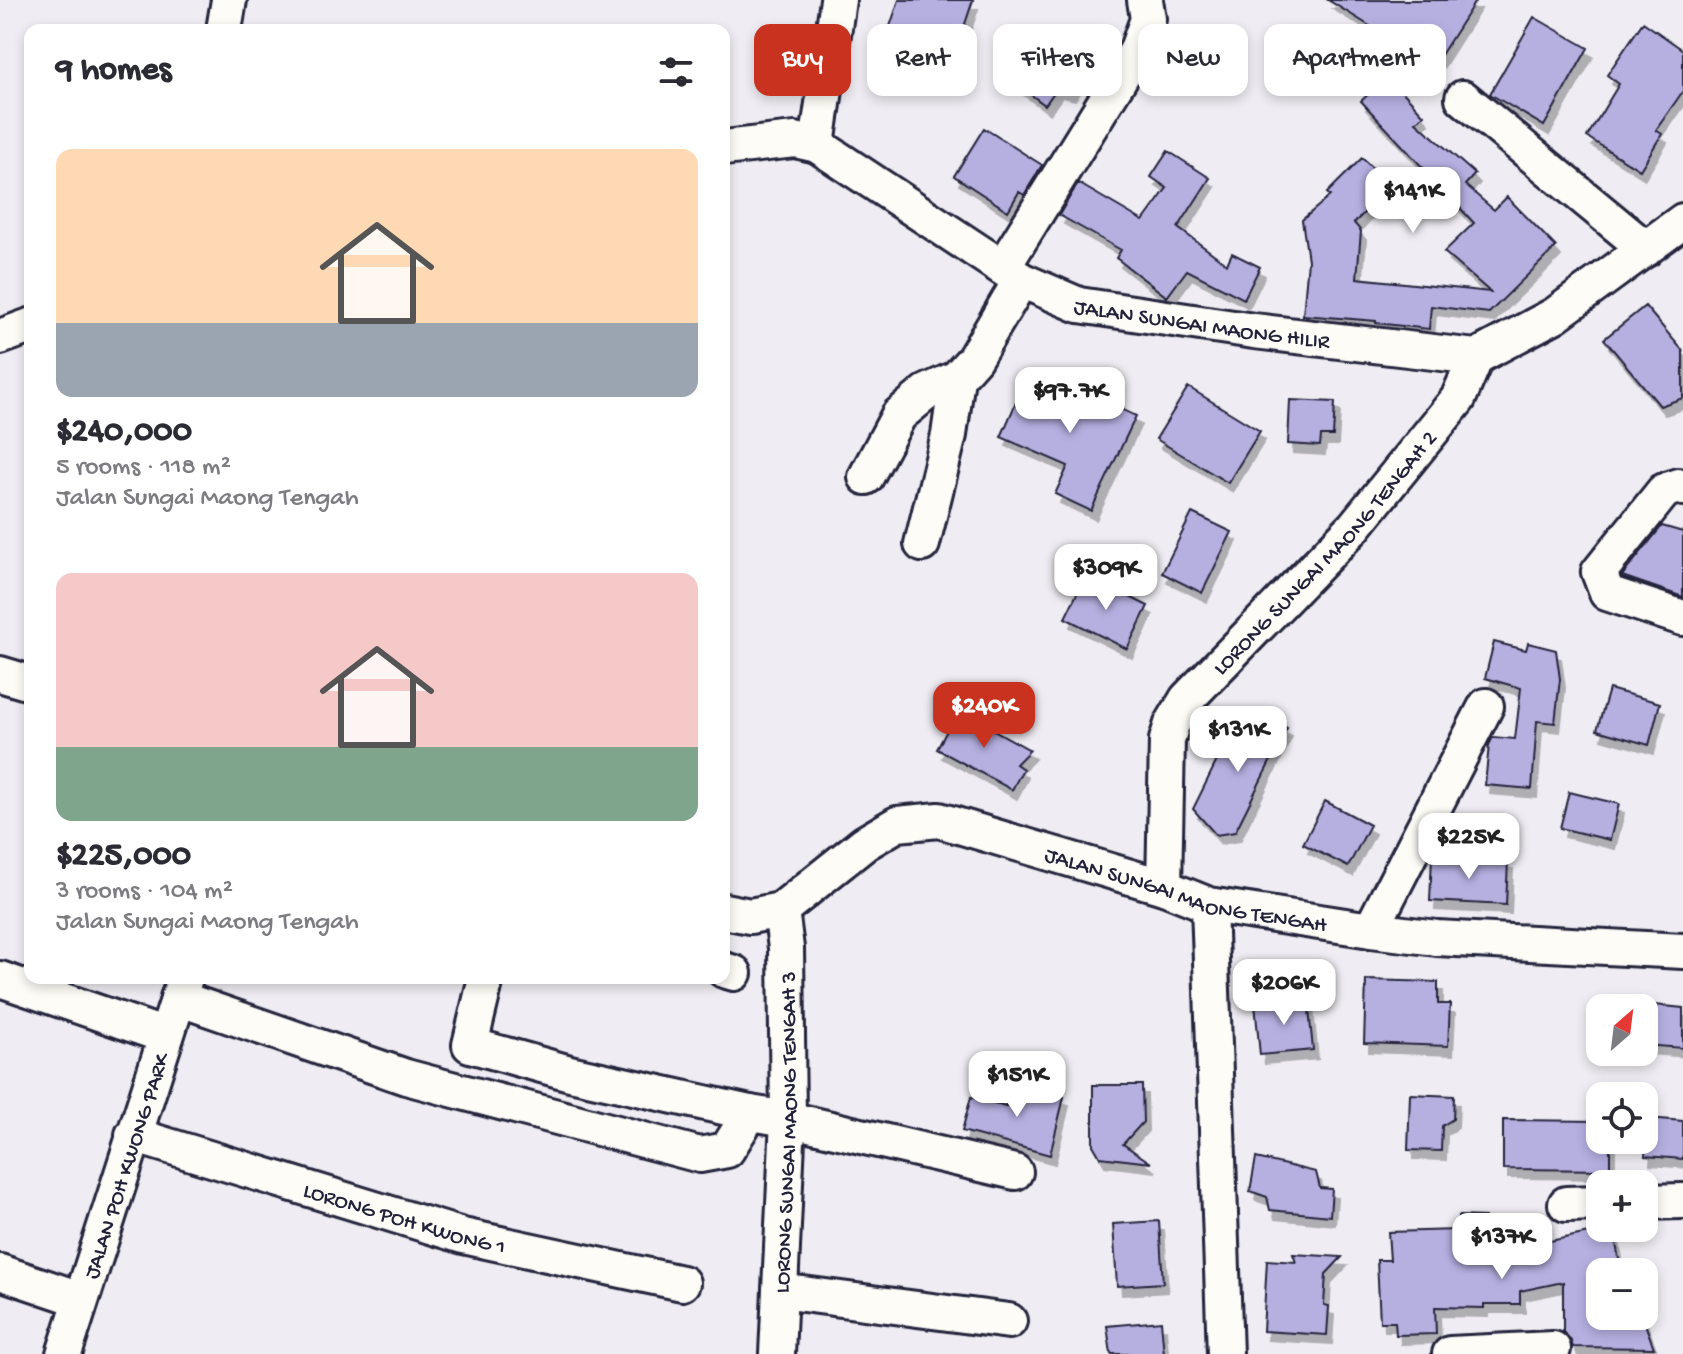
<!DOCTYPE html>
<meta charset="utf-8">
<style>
body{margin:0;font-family:"Gochi Hand",sans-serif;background:#f2f2f3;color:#2b2b33;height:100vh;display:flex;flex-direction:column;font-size:30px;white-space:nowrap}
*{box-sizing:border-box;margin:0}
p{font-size:26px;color:#7c7c81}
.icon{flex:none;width:44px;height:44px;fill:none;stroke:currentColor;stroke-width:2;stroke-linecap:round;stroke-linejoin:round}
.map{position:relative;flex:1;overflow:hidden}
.side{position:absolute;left:24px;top:24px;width:706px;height:960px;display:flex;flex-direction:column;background:#fff;border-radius:16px;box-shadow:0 4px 12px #0003}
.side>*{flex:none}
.hud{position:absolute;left:754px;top:24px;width:760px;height:72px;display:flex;gap:16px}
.needle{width:52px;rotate:28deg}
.buttons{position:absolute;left:1586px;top:994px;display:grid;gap:16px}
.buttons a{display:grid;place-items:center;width:72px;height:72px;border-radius:16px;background:#fff;box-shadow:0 4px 12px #0003;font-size:40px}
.price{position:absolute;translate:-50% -68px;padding:0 18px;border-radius:16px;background:#fff;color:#222;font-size:26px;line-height:52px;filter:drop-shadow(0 2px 4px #0008)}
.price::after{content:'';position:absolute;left:50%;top:48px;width:24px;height:18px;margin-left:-12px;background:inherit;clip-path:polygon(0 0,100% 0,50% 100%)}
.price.current{background:#c8321e;color:#fff}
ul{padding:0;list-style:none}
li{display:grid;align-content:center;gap:16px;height:424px;padding:0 32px}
li span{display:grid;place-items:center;height:248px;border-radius:16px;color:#555}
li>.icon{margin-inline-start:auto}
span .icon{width:144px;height:144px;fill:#fffc;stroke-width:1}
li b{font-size:34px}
h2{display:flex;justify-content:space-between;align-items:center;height:96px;padding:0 32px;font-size:34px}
.tag{padding:0 28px;border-radius:16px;background:#fff;box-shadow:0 4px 12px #0003;font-size:28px;line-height:72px}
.tag.current{background:#c8321e;color:#fff}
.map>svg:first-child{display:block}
</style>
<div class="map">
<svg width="1683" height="1354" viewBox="0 0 1683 1354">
<defs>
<filter id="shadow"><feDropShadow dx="5" dy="9" stdDeviation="0" flood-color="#0004"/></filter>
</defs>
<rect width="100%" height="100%" fill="#efedf3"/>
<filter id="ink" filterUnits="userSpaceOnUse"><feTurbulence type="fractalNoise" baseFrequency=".0125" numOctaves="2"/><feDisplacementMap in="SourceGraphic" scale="16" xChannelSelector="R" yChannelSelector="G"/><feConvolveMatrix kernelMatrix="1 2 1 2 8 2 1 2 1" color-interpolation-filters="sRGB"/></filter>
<g filter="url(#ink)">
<!-- building -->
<path fill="#b6b0e1" stroke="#22223b" stroke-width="2" filter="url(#shadow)" d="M899,0h74l-21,63 -67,-22z
M1328,0h148l-42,66z
M1534,17l54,31 -44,78 -54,-32z
M1643,22l40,28v41l-27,39 6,4 -22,36 -53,-33 32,-53 -12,-9z
M1029,34l54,40 -13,17 -13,-3 -12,17 -45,-33z
M1388,76l36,39 -8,7 59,52 -10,11 29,25 13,-13 49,50 -67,66 -58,-7 -2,23 -53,-6v-2l-73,-6 5,-55 -6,-40 28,-24 -3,-3 35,-35 29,28 -37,37 7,8 -4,47 133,14 -46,-40 30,-29 -113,-122z
M984,128l58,37 -18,30 -5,-3 -11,19 -54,-35z
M1168,151l42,27 -32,50 49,36 5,-11 28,14 -16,32 -57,-29 -20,27 -51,-39 5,-8 -62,-35 19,-32 65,38 24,-33 -16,-11z
M1645,306l38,45v47l-23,8 -56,-67z
M1029,373l69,30 2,-4 36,17 -45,95 -36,-17 13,-28 -67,-29z
M1188,387l72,44 -32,52 -72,-44z
M1290,400l45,2 -2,34h-12l-1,10 -32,-2z
M1192,513l40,19 -30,61 -40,-20z
M1662,526l21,6v65l-61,-21z
M1086,575l62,31 -21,43 -62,-31z
M1494,642l32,8 2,-7 28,7 4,29 -5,44 -18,-2 -5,68 -47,-4 4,-40 4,-8 22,2 6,-51 -36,-10z
M1609,689l51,14 -11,42 -52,-15z
M958,710l72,40 -14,14 7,5 -11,21 -75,-41z
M1260,715l27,13 -52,104 -19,3 -23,-26 45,-91 17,7z
M1569,792l50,12 -9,36 -50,-12z
M1325,801l45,24 -22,42 -45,-23z
M1432,857l76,3 -2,45 -76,-4z
M1366,980l72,2v22h12l-2,42 -84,-3z
M1308,999l5,51 -53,5 -5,-51z
M1644,1004l39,4v40l-39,-3z
M1011,1084l53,13 -14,58 -88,-24 9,-34 35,9z
M1093,1085h49l1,37 -20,22 28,19 -51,-6 -7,-12z
M1410,1094l44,2 -1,23 -11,7 -1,25 -33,-1z
M1648,1118l35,3v38l-38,-3z
M1503,1120l97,1v19h10v30l-107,-1z
M1256,1158l60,14 4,16 12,1 -2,27 -60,-6 -3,-13 -17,-6z
M1458,1216l27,1v32h62l-2,-7 68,-14 8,42 -21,2v44h42l12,32 -81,-1 -3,-8 -7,-7v-50l-43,9v13h-36v4l-49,-1 1,27 -40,1 -1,-13h-15l-3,-62h13l-2,-28 70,-2z
M1159,1221l4,62 -46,3 -4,-62z
M1293,1254l49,3 -16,17 -2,31 5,1 -2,29 -64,-4 4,-71 29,2z
M1161,1321l3,33h-53l-4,-28z"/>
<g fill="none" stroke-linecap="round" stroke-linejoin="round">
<defs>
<g id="minor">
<path d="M224,30l5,-30"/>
<path d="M1463,98l183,151"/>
<path d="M817,145l21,-145"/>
<path id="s1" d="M724,148l71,-8 22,5 204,135 58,25 175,26 222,26 79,-42 128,-94"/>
<path d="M1003,267l133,-215 12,-33 -3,-19"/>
<path d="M0,337l30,-11"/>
<path d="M866,477l33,-62 28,-23 30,-14 17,-19 47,-79"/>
<path d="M1683,488l-5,-2 -14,5 -65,81 8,21 76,25"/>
<path d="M922,544l27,-109 8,-57"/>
<path d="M0,674l30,9"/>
<path id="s2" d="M1164,887l3,-147 5,-16 15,-25 167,-172 104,-128 18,-42"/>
<path d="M1209,905l16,449"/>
<path id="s3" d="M724,911l26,5 31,-6 84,-67 32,-19 42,-4 225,67 45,18 162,25 66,8 246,13"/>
<path d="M1371,930l115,-224"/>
<path d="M724,970l10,3"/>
<path d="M486,978l-16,67 100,28 180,40 38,6 227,53"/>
<path d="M0,979l166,57"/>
<path d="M178,998l228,79 294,78 27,-5 23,-37"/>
<path id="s4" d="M133,1135l330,101 219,47"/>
<path d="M1644,1202l39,-1"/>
<path d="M1566,1204l34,-1"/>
<path d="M0,1272l80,27"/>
<path d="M780,1291l229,30"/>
<path id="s5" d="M64,1354l121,-376"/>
<path id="s6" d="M777,1354l11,-235 -2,-171 -5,-38"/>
<path d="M1450,1354l103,-5"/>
</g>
</defs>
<!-- minor casing -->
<use href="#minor" stroke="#22223b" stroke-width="40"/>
<!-- minor -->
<use href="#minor" stroke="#fdfcf7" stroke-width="34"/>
</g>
</g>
<g text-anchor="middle" stroke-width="6" stroke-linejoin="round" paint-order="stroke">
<!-- street labels -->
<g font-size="22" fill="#22223b" stroke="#fdfcf7">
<text dy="8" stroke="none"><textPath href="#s1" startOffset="526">JALAN SUNGAI MAONG HILIR</textPath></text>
<text dy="8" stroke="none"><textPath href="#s2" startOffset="394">LORONG SUNGAI MAONG TENGAH 2</textPath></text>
<text dy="8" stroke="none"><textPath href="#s3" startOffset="502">JALAN SUNGAI MAONG TENGAH</textPath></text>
<text dy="8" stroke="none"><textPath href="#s6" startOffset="222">LORONG SUNGAI MAONG TENGAH 3</textPath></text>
<text dy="8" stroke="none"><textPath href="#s5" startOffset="198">JALAN POH KWONG PARK</textPath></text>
<text dy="8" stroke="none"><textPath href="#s4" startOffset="284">LORONG POH KWONG 1</textPath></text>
</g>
</g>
</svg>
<div class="buttons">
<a><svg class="needle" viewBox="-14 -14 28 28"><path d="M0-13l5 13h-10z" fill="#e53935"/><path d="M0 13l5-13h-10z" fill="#7c7c81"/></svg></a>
<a><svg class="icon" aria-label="locate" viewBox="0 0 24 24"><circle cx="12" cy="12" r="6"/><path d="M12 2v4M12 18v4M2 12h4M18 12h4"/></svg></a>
<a>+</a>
<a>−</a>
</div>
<b class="price" style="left:1413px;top:235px">$141K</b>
<b class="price" style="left:1070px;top:435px">$97.7K</b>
<b class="price" style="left:1106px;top:612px">$309K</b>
<b class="price current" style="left:984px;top:750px">$240K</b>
<b class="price" style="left:1238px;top:774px">$131K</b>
<b class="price" style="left:1469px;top:881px">$225K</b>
<b class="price" style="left:1284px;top:1027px">$206K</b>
<b class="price" style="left:1017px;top:1119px">$151K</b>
<b class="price" style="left:1502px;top:1281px">$137K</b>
<div class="hud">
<a class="tag current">Buy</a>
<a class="tag">Rent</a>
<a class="tag">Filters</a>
<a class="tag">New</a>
<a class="tag">Apartment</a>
</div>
<section class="side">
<h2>9 homes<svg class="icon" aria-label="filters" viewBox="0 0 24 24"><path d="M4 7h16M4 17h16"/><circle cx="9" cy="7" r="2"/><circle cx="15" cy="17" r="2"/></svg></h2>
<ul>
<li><span style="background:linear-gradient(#ffd9b3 70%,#9aa5b1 0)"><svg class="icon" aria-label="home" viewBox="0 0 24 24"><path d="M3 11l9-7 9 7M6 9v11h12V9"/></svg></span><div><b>$240,000</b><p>5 rooms · 118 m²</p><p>Jalan Sungai Maong Tengah</p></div></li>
<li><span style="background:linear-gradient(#f6c9c9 70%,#7fa58c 0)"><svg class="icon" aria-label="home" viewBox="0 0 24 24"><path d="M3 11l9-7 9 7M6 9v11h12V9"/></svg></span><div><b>$225,000</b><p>3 rooms · 104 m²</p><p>Jalan Sungai Maong Tengah</p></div></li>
</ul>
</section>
</div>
